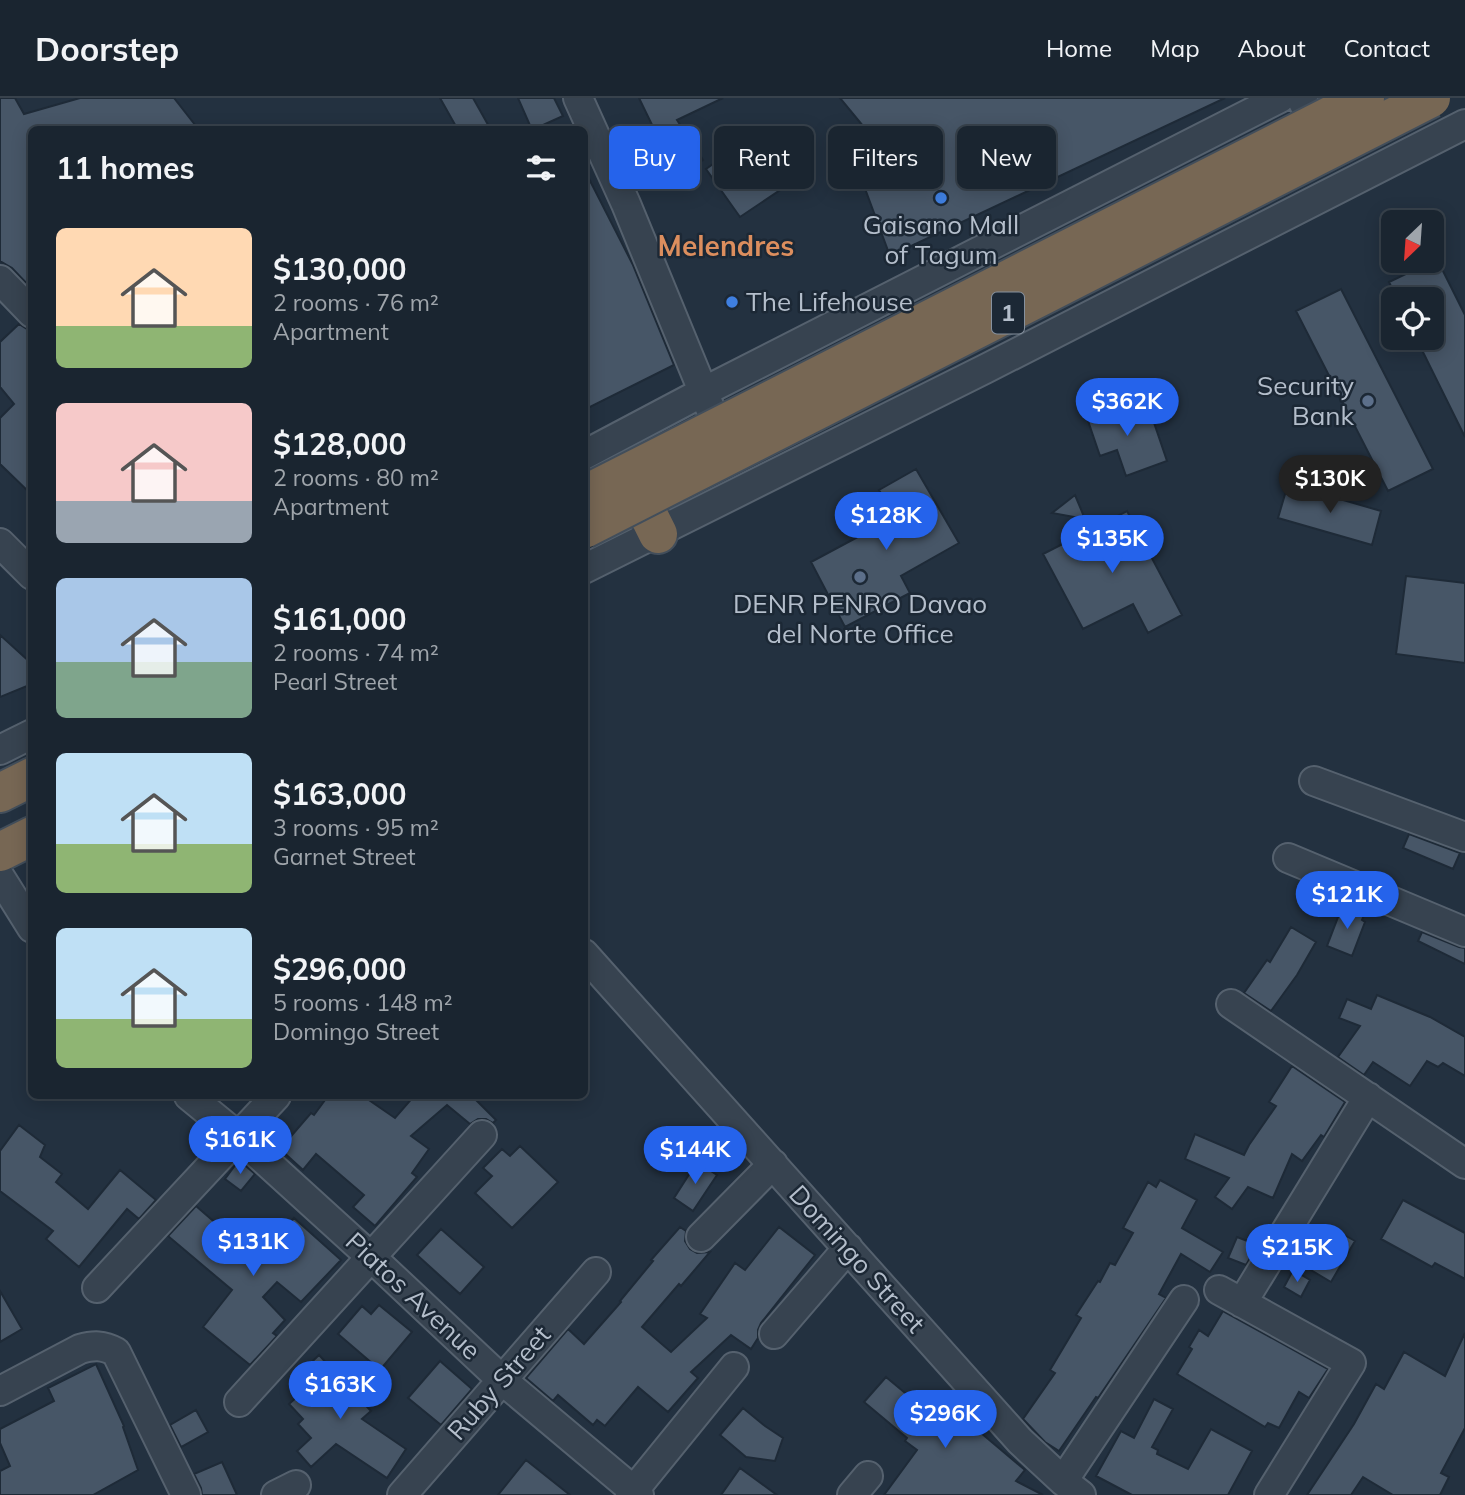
<!DOCTYPE html>
<meta charset="utf-8">
<style>
body{margin:0;font-family:Mulish,sans-serif;background:#232d38;color:#f1f3f6;height:100vh;display:flex;flex-direction:column;font-size:26px;white-space:nowrap}
*{box-sizing:border-box;margin:0}
p{font-size:23px;color:#9fa5ab}
.icon{flex:none;width:38px;height:38px;fill:none;stroke:currentColor;stroke-width:2;stroke-linecap:round;stroke-linejoin:round}
.map{position:relative;flex:1;overflow:hidden}
.drawer{position:absolute;left:28px;top:28px;width:560px;height:973px;display:flex;flex-direction:column;background:#1a2530;border-radius:10px;box-shadow:0 4px 18px #0003,0 0 0 2px #38424c}
.drawer>*{flex:none}
.top-card{position:absolute;left:609px;top:28px;width:665px;height:63px;display:flex;gap:14px}
.needle{width:46px;rotate:205deg}
.tools{position:absolute;left:1381px;top:112px;display:grid;gap:14px}
.tools a{display:grid;place-items:center;width:63px;height:63px;border-radius:10px;background:#1a2530;box-shadow:0 4px 18px #0003,0 0 0 2px #38424c;font-size:35px}
.price{position:absolute;translate:-50% -60px;padding:0 16px;border-radius:24px;background:#2563eb;color:#fff;font-size:23px;line-height:46px;filter:drop-shadow(0 2px 4px #0008)}
.price::after{content:'';position:absolute;left:50%;top:42px;width:21px;height:16px;margin-left:-10px;background:inherit;clip-path:polygon(0 0,100% 0,50% 100%)}
.price.current{background:#222;color:#fff}
ul{padding:0;list-style:none}
li{display:flex;align-items:center;gap:21px;height:175px;padding:0 28px}
li span{display:grid;place-items:center;flex:none;width:196px;height:140px;border-radius:10px;color:#555}
li>.icon{margin-inline-start:auto}
span .icon{width:84px;height:84px;fill:#fffc;stroke-width:1}
li b{font-size:30px}
h2{display:flex;justify-content:space-between;align-items:center;height:84px;padding:0 28px;font-size:30px}
.chip{padding:0 24px;border-radius:10px;background:#1a2530;box-shadow:0 4px 18px #0003,0 0 0 2px #38424c;font-size:24px;line-height:63px}
.chip.current{background:#2563eb;color:#fff}
header{display:flex;align-items:center;gap:42px;box-sizing:border-box;height:98px;padding:0 35px;background:#1a2530;border-bottom:2px solid #38424c}
header strong{font-size:33px}
nav{display:flex;gap:38px;margin-inline-start:auto;font-size:24px}
.map>svg:first-child{display:block}
</style>
<header>
<strong>Doorstep</strong>
<nav><a>Home</a><a>Map</a><a>About</a><a>Contact</a></nav>
</header>
<div class="map">
<svg width="1465" height="1397" viewBox="0 0 1465 1397">
<rect width="100%" height="100%" fill="#233140"/>
<!-- building -->
<path fill="#475667" stroke="#1e2a37" stroke-width="2" d="M0,0h15l9,16 56,-16h94l25,32h-167v159l-20,-21 -12,-7z
M440,0h33l18,32h-33z
M518,0h36l9,18 -31,14z
M639,0h84l-46,22 26,40 -34,21 -25,-39 13,-7z
M840,0h385l-335,158 -43,-116 16,-14z
M795,38l13,17 -7,5 9,12 -70,47 -34,-48 27,-19 15,20z
M584,71l49,96 41,100 -90,45z
M1437,161l28,56v122l-49,-99h16v-39h-35l-8,-17z
M1341,191l92,180 -45,22 -92,-180z
M19,226l8,5h5v166l-32,-31v-46l14,-14 -14,-17v-45z
M1106,303l6,20 37,-13 18,53 -41,15 -9,-26 -17,6 -16,-47z
M916,371l43,74 -58,33 9,17 -65,34 -34,-65 84,-45 -16,-27z
M1288,386l93,27 -9,34 -94,-27z
M1075,397l10,24 -33,-6z
M1127,413l55,104 -34,18 -15,-29 -50,25 -40,-75z
M1406,478l59,7v80l-69,-9z
M0,537l32,29v20l-32,13z
M1409,736l51,19 -7,16 -50,-21z
M1346,808l19,7 -3,7 3,2 -13,34 -25,-10 13,-34 3,1z
M1291,829l25,15 -19,33 -26,36 -27,-18 23,-33 3,2z
M1422,834l37,15 6,1v16l-47,-23z
M1377,897l53,22 35,20v39l-22,-13 -5,4 -11,-6 -17,25 -37,-24 -9,13 -26,-18 22,-31 -21,-8 8,-19 24,10z
M1292,968l53,36 -21,35 -3,-2 -19,26 -10,-7 -19,44 -25,-11 -16,22 -17,-12 14,-19 -44,-19 10,-25 49,21 5,-10 27,-39 -7,-4z
M328,998h35l32,22 19,-22h58l24,24 -3,3 -7,-4h-8l-8,5 -23,-19 -36,31 18,13 -17,24 5,4 -42,49 -22,-19 11,-12 -48,-41 -13,16 -23,-21 31,-36 3,2z
M19,1027l26,20 -5,12 22,17 -6,8 32,27 32,-39 36,30 -17,19 -12,-10 -48,58 -33,-28 7,-8 -53,-40v-40z
M520,1048l38,36 -46,46 -37,-35 17,-17 -9,-8 19,-19 8,7z
M239,1062l16,14 -14,17 -16,-12z
M697,1064l20,13 -24,36 -19,-13z
M1160,1082l37,20 -15,28 41,24 -13,20 -29,-18 -22,40 7,4 -68,100 -2,-1 -37,54 -14,-9 -22,-23 32,-46 -5,-3 31,-52 -5,-3 22,-34 2,1 10,-19 5,2 18,-32 -10,-5 25,-46 8,5z
M1403,1102l62,33v46l-30,-16 -3,4 -51,-28z
M196,1108l61,53 37,-41 47,42 -40,42 -24,-20 -14,15 22,23 -12,13 4,3 -27,29 -47,-38 29,-37 -64,-54z
M680,1129l6,4 -1,10 5,8 7,4 13,-1 -29,34 -2,-2 -37,43 29,25 36,-34 -7,-4 35,-51 10,7 34,-43 36,28 -54,68 -3,7v8l-7,11 -20,-14 -40,37 7,6 -30,34 -30,-25 -33,39 -8,-6 -4,5 -35,-30 -5,6 -27,-23 42,-49 16,15 37,-42 -1,-1 33,-40 -2,-1z
M1332,1130l23,13 -24,41 -22,-13z
M441,1131l43,38 -24,27 -43,-39z
M1237,1139l21,8 -12,20 -18,-7z
M1293,1172l17,10 -9,17 -17,-10z
M0,1193l22,38 -22,13z
M379,1207l33,27 -32,38 -42,-36 24,-28 9,8z
M1223,1213l105,58 -19,29 -10,-6 -20,36 -11,-5 -3,4 -88,-53 15,-25 -3,-2 10,-17 9,6z
M1465,1235v95l-24,45 8,4 -9,18h-47l-30,-18 -12,18h-44l47,-71 22,-40 8,5 20,-37 41,24z
M319,1257l52,56 -9,8 44,30 -19,29 -51,-34 -25,23 -14,-16 14,-13 -13,-14 5,-5 -14,-15 18,-16 -11,-11z
M440,1263l32,28 -31,36 -33,-27z
M96,1266l28,62 -1,1 15,43 -45,25h-93v-24l10,-5 -10,-23v-14l54,-28 -6,-13z
M886,1279l37,31 13,-13 89,75 -9,11 27,14h-159l33,-45 -12,-9 2,-3 -43,-36z
M1154,1301l19,10 -21,38 6,3 -1,4 31,15 23,-40 41,22 -24,44h-96l-36,-19 25,-45 13,7z
M743,1310l22,18 18,12 -8,23 -29,-4 -26,-22z
M196,1312l12,22 -27,15 -11,-22z
M526,1362l44,35h-72z
M222,1364l15,33h-35l-1,-7 -7,-14z
M740,1370l37,27h-56z"/>
<g fill="none" stroke-linecap="round" stroke-linejoin="round">
<defs>
<path id="minor" d="M578,0l48,106 84,204
M1301,0l8,16
M0,182l32,33
M584,357l119,-63 577,-294
M0,445l32,32
M584,471l401,-200 480,-245
M0,652l32,-16
M1314,683l151,56
M1288,760l177,74
M0,779l32,51
M584,856l436,487 43,40 18,14
M1231,906l234,160
M189,998l50,41 132,120 131,123 137,115
M701,1139l72,-73
M97,1190l179,-192
M1219,1192l132,73 -82,132
M1242,1205l126,-206
M774,1236l74,-86
M0,1293l80,-42c14,-4 23,-4 36,3l70,143
M239,1304l243,-267
M1063,1383l121,-181
M276,1397l20,-10
M402,1397l194,-223
M630,1397l104,-128
M852,1397l16,-19"/>
<path id="highway" d="M648,416l10,20
M0,695l32,-16
M0,754l32,-16"/>
</defs>
<!-- minor casing -->
<use href="#minor" stroke="#55616e" stroke-width="32"/>
<!-- highway casing -->
<use href="#highway" stroke="#424e5b" stroke-width="42"/>
<!-- minor -->
<use href="#minor" stroke="#374350" stroke-width="28"/>
<!-- highway -->
<use href="#highway" stroke="#776754" stroke-width="38"/>
<defs>
<path id="highway-bridge" d="M584,397l781,-397
M584,431l847,-431"/>
</defs>
<!-- highway-bridge casing -->
<use href="#highway-bridge" stroke="#424e5b" stroke-width="42" stroke-linecap="butt"/>
<!-- highway-bridge -->
<use href="#highway-bridge" stroke="#776754" stroke-width="38"/>
</g>
<!-- markers -->
<g fill="#3f7fe0" stroke="#1c2835" stroke-width="2.5">
<circle cx="941" cy="100" r="7"/>
<circle cx="732" cy="204" r="7"/>
</g>
<g fill="#5c6f8a" stroke="#1c2835" stroke-width="2.5">
<circle cx="1368" cy="303" r="7"/>
<circle cx="860" cy="479" r="7"/>
</g>
<g text-anchor="middle" stroke-width="5" stroke-linejoin="round" paint-order="stroke">
<!-- shield labels -->
<rect fill="#1c2835" stroke="#86919e" stroke-width="2" x="992" y="194.5" width="32" height="41" rx="5"/>
<g font-size="24" font-weight="bold" fill="#b4becb">
<text x="1008" y="223">1</text>
</g>
<!-- poi labels -->
<g font-size="26" fill="#b4becb" stroke="#1c2835">
<text x="941" y="136">Gaisano Mall<tspan x="941" dy="30">of Tagum</tspan></text>
<text x="746" y="213" text-anchor="start">The Lifehouse</text>
<text x="1354" y="297" text-anchor="end">Security<tspan x="1354" dy="30">Bank</tspan></text>
<text x="860" y="515">DENR PENRO Davao<tspan x="860" dy="30">del Norte Office</tspan></text>
</g>
<!-- street labels -->
<g font-size="26" fill="#b4becb" stroke="#1c2835">
<text transform="translate(857 1161) rotate(48)" y="9">Domingo Street</text>
<text transform="translate(413 1198) rotate(43)" y="9">Piatos Avenue</text>
<text transform="translate(499 1285) rotate(-49)" y="9">Ruby Street</text>
</g>
<!-- neighbourhood labels -->
<g font-size="28" font-weight="bold" fill="#dc8e5e" stroke="#1c2835">
<text x="726" y="158">Melendres</text>
</g>
</g>
</svg>
<div class="tools">
<a><svg class="needle" viewBox="-14 -14 28 28"><path d="M0-13l5 13h-10z" fill="#e53935"/><path d="M0 13l5-13h-10z" fill="#9fa5ab"/></svg></a>
<a><svg class="icon" aria-label="locate" viewBox="0 0 24 24"><circle cx="12" cy="12" r="6"/><path d="M12 2v4M12 18v4M2 12h4M18 12h4"/></svg></a>
</div>
<b class="price" style="left:1127px;top:340px">$362K</b>
<b class="price current" style="left:1330px;top:417px">$130K</b>
<b class="price" style="left:886px;top:454px">$128K</b>
<b class="price" style="left:1112px;top:477px">$135K</b>
<b class="price" style="left:1347px;top:833px">$121K</b>
<b class="price" style="left:240px;top:1078px">$161K</b>
<b class="price" style="left:695px;top:1088px">$144K</b>
<b class="price" style="left:253px;top:1180px">$131K</b>
<b class="price" style="left:1297px;top:1186px">$215K</b>
<b class="price" style="left:340px;top:1323px">$163K</b>
<b class="price" style="left:945px;top:1352px">$296K</b>
<div class="top-card">
<a class="chip current">Buy</a>
<a class="chip">Rent</a>
<a class="chip">Filters</a>
<a class="chip">New</a>
</div>
<section class="drawer">
<h2>11 homes<svg class="icon" aria-label="filters" viewBox="0 0 24 24"><path d="M4 7h16M4 17h16"/><circle cx="9" cy="7" r="2"/><circle cx="15" cy="17" r="2"/></svg></h2>
<ul>
<li><span style="background:linear-gradient(#ffd9b3 70%,#8fb573 0)"><svg class="icon" aria-label="home" viewBox="0 0 24 24"><path d="M3 11l9-7 9 7M6 9v11h12V9"/></svg></span><div><b>$130,000</b><p>2 rooms · 76 m²</p><p>Apartment</p></div></li>
<li><span style="background:linear-gradient(#f6c9c9 70%,#9aa5b1 0)"><svg class="icon" aria-label="home" viewBox="0 0 24 24"><path d="M3 11l9-7 9 7M6 9v11h12V9"/></svg></span><div><b>$128,000</b><p>2 rooms · 80 m²</p><p>Apartment</p></div></li>
<li><span style="background:linear-gradient(#a9c7e8 60%,#7fa58c 0)"><svg class="icon" aria-label="home" viewBox="0 0 24 24"><path d="M3 11l9-7 9 7M6 9v11h12V9"/></svg></span><div><b>$161,000</b><p>2 rooms · 74 m²</p><p>Pearl Street</p></div></li>
<li><span style="background:linear-gradient(#bfe0f5 65%,#8fb573 0)"><svg class="icon" aria-label="home" viewBox="0 0 24 24"><path d="M3 11l9-7 9 7M6 9v11h12V9"/></svg></span><div><b>$163,000</b><p>3 rooms · 95 m²</p><p>Garnet Street</p></div></li>
<li><span style="background:linear-gradient(#bfe0f5 65%,#8fb573 0)"><svg class="icon" aria-label="home" viewBox="0 0 24 24"><path d="M3 11l9-7 9 7M6 9v11h12V9"/></svg></span><div><b>$296,000</b><p>5 rooms · 148 m²</p><p>Domingo Street</p></div></li>
</ul>
</section>
</div>
